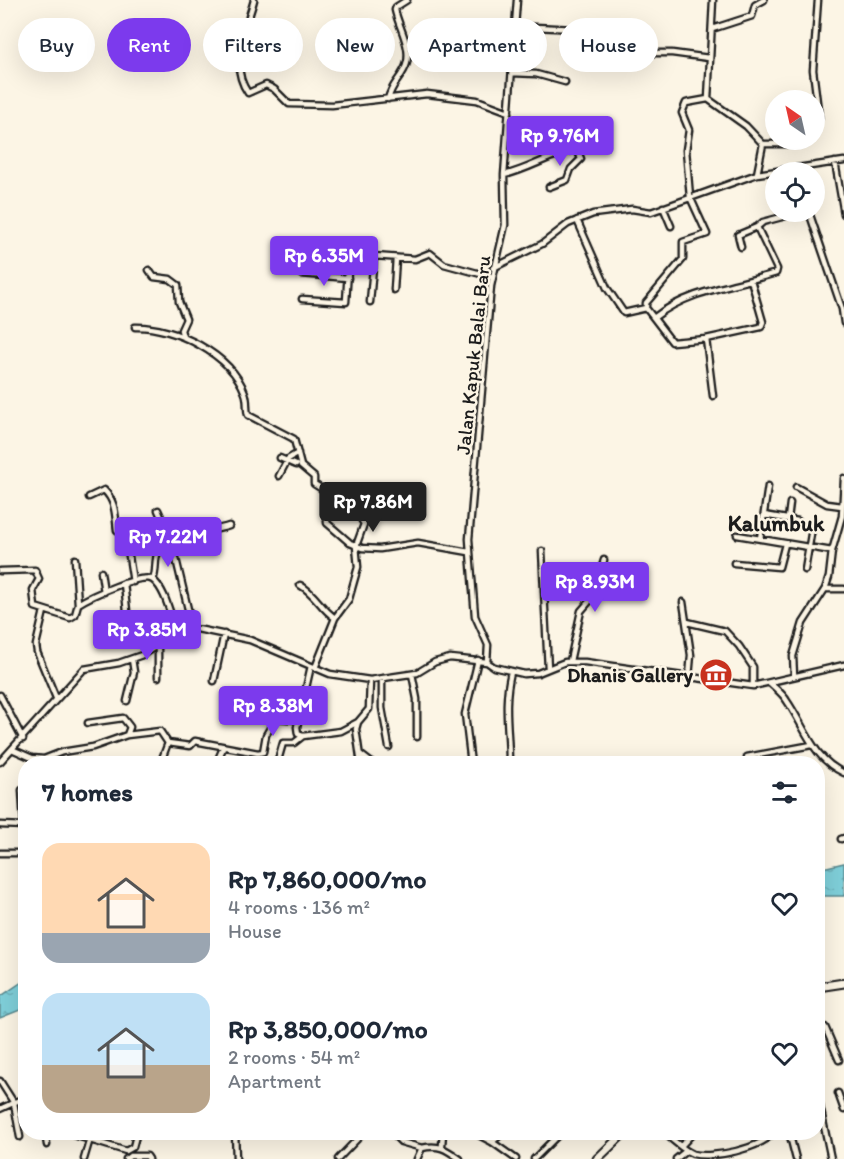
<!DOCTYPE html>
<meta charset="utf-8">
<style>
body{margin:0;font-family:Itim,sans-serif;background:#f6f6f7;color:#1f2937;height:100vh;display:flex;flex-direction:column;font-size:22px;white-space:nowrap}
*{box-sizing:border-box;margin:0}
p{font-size:20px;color:#747a83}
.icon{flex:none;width:33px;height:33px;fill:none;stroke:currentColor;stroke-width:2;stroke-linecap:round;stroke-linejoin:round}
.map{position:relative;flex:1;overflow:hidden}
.details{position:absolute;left:18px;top:756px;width:807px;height:384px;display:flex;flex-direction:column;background:#fff;border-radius:24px;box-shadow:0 6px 24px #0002}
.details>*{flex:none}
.top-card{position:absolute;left:18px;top:18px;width:808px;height:54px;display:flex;gap:12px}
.needle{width:39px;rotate:326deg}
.buttons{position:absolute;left:765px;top:90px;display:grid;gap:12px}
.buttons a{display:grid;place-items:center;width:60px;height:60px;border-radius:50%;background:#fff;box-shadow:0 6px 24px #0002;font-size:30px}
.price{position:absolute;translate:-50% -51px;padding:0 14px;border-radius:6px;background:#7c3aed;color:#fff;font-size:20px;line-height:39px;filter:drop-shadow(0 2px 3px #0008)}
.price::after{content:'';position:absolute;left:50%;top:36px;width:18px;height:14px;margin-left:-9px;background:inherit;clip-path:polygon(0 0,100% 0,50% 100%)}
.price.selected{background:#222;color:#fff}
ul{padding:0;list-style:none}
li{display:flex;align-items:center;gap:18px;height:150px;padding:0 24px}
li span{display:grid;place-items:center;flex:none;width:168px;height:120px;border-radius:18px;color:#555}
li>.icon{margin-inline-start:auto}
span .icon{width:72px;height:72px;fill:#fffc;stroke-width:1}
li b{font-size:26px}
h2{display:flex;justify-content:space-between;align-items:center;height:72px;padding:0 24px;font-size:26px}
.chip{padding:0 21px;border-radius:27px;background:#fff;box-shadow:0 6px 24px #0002;font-size:21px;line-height:54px}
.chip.selected{background:#7c3aed;color:#fff}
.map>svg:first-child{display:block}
</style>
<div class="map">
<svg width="844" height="1159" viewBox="0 0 844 1159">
<defs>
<pattern id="water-ripples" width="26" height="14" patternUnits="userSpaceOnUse" patternTransform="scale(1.5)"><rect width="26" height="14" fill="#7fcfd9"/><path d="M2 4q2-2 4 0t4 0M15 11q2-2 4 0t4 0" fill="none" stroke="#6db1ba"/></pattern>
</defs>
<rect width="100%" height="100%" fill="#fcf5e5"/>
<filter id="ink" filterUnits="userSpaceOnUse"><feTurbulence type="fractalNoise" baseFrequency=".0167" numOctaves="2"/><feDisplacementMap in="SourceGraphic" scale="12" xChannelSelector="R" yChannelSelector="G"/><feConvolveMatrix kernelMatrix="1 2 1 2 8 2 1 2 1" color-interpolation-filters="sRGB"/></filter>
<g filter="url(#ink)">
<!-- water -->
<path fill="url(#water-ripples)" stroke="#57878d" stroke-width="1.5" d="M844,863v33h-26v-27z
M25,980v28l-25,10v-21z"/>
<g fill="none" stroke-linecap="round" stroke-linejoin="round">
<defs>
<path id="street" d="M254,0c-8,30 -26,64 -6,93l18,-8 8,4 15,15 43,1 95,-11 50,6 32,12
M515,26l60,3 5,18h29l22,6h41l37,5
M712,29l40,-13 3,-11 9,-5
M512,73l24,1 29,8
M388,99c4,-15 10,-17 16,-29 11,-19 -5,-41 -9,-60l1,-3 11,-7
M708,99l38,27 17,18h42l4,-4
M814,130l5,-12 -6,-48 5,-70
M835,162l9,52
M757,174l6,-30
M504,175c26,-6 47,-21 73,-26l4,10 -10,10 -4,11 -18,7
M663,207l8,19
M809,212l33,97 2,14
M577,220l30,68 17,25 22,-5 26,34 34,-3 55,-12 2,-5 -12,-42
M741,247l-3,-12 19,-8
M292,250l123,9 15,-6 14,11 48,13
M493,268l49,-24 26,-20 25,-10 39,-5 19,3 106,-38 87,-13
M149,270l5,7 16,2 8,6 1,17 7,17 -5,11 2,7
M301,274l47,4
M394,290l2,-32
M302,299l44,3 3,-48
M370,302l4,-47
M646,308v-5l37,-44v-17l24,-8 -17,-37 -4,-47 3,-20 -7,-17 4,-10 22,-4 5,-99
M655,317c34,-27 80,-31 121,-44l1,-4 -20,-42 6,-5 38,-10
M135,327c39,-1 96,27 110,66 3,7 1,15 3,22l46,24 7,27 13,11v7l13,8v31l23,20 12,5 18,1 38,-6 51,9
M706,339l7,57
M280,458l16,7
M279,476l9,-17 10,-6
M796,487l31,17 15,2
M89,497l15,-7c12,12 11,24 13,40l9,7 7,45
M158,510l14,32 20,84
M764,515l34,6
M788,519l2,-16
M737,535l95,16
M760,539l8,-53
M542,551l6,118
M175,552l17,-4
M75,559l3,45
M734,563l45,4 6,-23
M805,570l7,-42
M0,571l35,-1 4,9 -6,11 2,17 35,11 5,-3 3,-11c11,-7 64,-32 75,-24 12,9 17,34 22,47
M101,572l3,20
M153,580c4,-9 1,-20 5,-28 8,-16 53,-20 71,-26
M124,583l3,28
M300,585c16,9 20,23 35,33
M825,589h19
M683,602l8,53 -2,22
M44,611l-8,34 1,7 19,46
M687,622l38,9 14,15 14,21v19
M158,645v32
M570,661l11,-50 12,-14 11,-37
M487,662l1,-17 -13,-29 -6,-77 22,-253 14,-61 -1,-50 13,-175
M311,666l-14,61 1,7 5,2 38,-5 17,-9
M315,668l20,-50 14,-19 9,-32 -2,-21 8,-22 -3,-5 2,-7
M412,674l5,25v38
M794,676l-1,-20 10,-33 22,-34 4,-12 3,-26 10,-35 2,-38
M382,679v29l7,39
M214,681l10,-47
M771,684c5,5 12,10 16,17 18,26 26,58 57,72
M0,695l23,44
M127,701l7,-29 -2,-13
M275,705l26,4
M276,718l23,2
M88,723l35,-5 7,9 -3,8
M14,750l18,8 12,1 18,-7 31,-5 34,-12 33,-4 8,12 22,3 5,-5 63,12 5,-1 3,-17 10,-17 -4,-12 -9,-1
M360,754l13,10
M747,757l65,-12
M0,762l84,-93 35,-6 23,-8 16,-10 20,-20 72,15 80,34 40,6 47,-7 18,-11 15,-4 37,4 7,5 30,7 14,-1 27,-11h20l168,24 91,-21
M509,763l39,1
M160,764l8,-21
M216,764l7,-16
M277,764l6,-21h11l9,-7
M361,764l-5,-35 2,-7 11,-13 1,-29
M471,764l-6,-50 13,-54
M503,764l6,-1c0,-34 -6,-58 2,-91
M22,790l2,36
M0,825l26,1
M841,839l3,-1
M0,853h26
M818,1027h7l14,33
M0,1081l14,22
M838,1093l6,17
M818,1097l13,62
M14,1103l6,34
M0,1109l26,-12
M45,1132l2,13
M64,1132l62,19 7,-4 4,-15
M235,1132l1,27
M391,1132l10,10 21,6
M473,1132l19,10 12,-10
M662,1132c10,6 20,18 31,22 18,5 69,-5 80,-22
M789,1132l7,27
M492,1142l24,17
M442,1146l1,-14
M681,1146l13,-14
M84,1159l8,-27
M126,1159l4,-3h17l2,3
M338,1159l26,-27
M417,1159l5,-11c17,-4 24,1 38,11
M534,1159l27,-27
M676,1159l10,-8"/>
<path id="secondary" d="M818,987l26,-4
M597,1159l28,-27"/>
</defs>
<!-- street casing -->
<use href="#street" stroke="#1c1c1c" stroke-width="9"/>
<!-- secondary casing -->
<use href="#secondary" stroke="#1c1c1c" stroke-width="11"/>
<!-- street -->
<use href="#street" stroke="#fcf5e5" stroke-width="4.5"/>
<!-- secondary -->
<use href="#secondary" stroke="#fcf5e5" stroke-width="7"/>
</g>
</g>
<!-- icons -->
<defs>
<symbol id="museum-disc" viewBox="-11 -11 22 22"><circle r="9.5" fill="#c8321e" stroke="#fcf5e5"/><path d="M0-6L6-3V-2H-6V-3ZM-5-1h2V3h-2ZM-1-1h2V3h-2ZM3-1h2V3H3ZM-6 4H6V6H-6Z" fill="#fff"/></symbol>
</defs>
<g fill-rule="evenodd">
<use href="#museum-disc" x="697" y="656" width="38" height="38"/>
</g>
<g text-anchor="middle" stroke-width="5" stroke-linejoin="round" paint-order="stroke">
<!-- street labels -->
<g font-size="20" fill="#1c1c1c" stroke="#fcf5e5">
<text transform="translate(473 355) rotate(-84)" y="7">Jalan Kapuk Balai Baru</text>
</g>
<!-- poi labels -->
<g font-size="20" font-weight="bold" fill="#1c1c1c" stroke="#fcf5e5" text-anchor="end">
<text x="693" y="682">Dhanis Gallery</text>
</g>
<!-- quarter labels -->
<g font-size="22" font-weight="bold" fill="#1c1c1c" stroke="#fcf5e5">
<text x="776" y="531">Kalumbuk</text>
</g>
</g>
</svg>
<div class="buttons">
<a><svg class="needle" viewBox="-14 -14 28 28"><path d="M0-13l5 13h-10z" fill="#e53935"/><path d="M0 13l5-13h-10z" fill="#747a83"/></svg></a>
<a><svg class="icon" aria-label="locate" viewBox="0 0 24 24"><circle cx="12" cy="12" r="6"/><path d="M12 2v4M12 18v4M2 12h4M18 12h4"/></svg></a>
</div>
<b class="price" style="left:560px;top:167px">Rp 9.76M</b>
<b class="price" style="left:324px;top:287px">Rp 6.35M</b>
<b class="price selected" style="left:373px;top:533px">Rp 7.86M</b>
<b class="price" style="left:168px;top:568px">Rp 7.22M</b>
<b class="price" style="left:595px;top:613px">Rp 8.93M</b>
<b class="price" style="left:147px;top:661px">Rp 3.85M</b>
<b class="price" style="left:273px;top:737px">Rp 8.38M</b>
<div class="top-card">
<a class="chip">Buy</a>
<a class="chip selected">Rent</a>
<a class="chip">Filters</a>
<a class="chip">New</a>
<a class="chip">Apartment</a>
<a class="chip">House</a>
</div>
<section class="details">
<h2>7 homes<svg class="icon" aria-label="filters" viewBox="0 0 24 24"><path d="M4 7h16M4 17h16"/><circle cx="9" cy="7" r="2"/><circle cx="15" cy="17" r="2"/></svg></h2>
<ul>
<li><span style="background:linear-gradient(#ffd9b3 75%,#9aa5b1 0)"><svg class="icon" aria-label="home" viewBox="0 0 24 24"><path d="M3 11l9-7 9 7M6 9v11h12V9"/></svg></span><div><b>Rp 7,860,000/mo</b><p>4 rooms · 136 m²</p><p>House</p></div><svg class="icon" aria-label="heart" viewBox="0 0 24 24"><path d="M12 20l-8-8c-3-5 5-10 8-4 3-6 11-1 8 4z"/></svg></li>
<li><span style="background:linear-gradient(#bfe0f5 60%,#b9a48a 0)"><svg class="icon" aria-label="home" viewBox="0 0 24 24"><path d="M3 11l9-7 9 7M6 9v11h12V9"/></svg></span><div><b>Rp 3,850,000/mo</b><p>2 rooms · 54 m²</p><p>Apartment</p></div><svg class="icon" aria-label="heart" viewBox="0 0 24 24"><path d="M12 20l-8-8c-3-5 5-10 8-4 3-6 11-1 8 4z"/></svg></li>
</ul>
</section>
</div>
